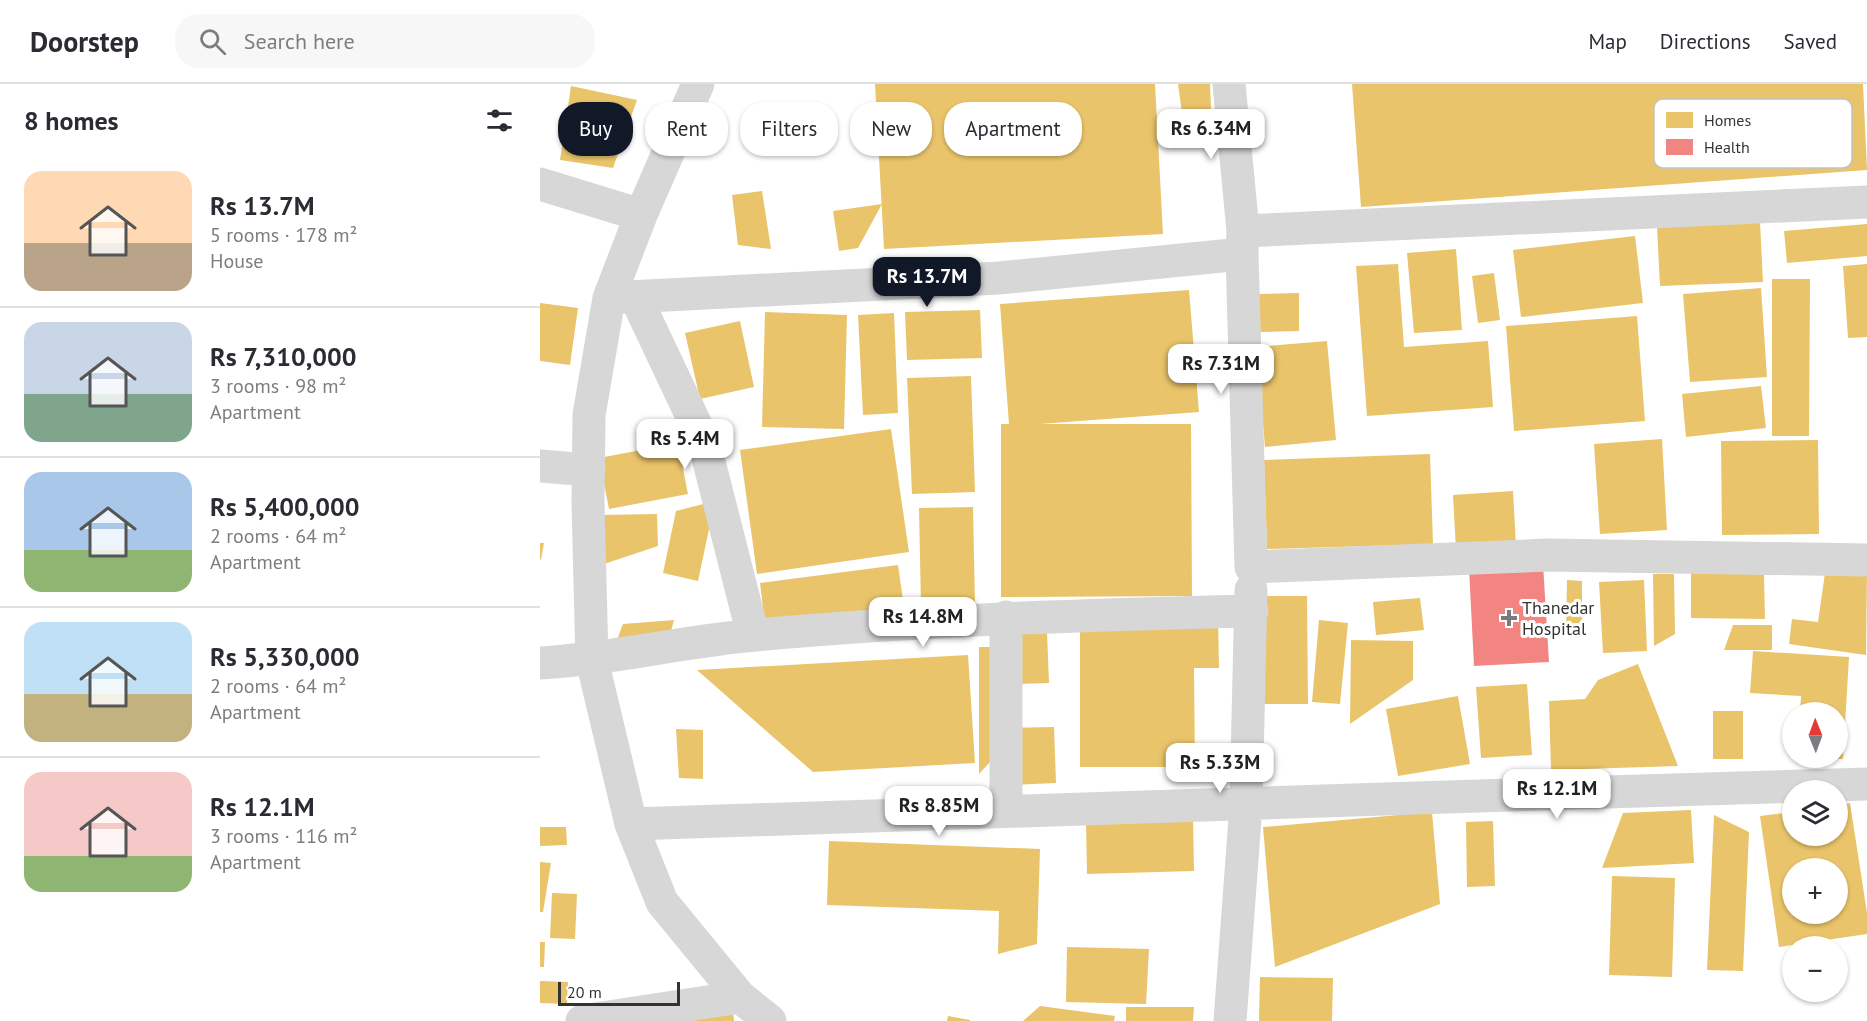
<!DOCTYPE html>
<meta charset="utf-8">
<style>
body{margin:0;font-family:"PT Sans",sans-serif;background:#f7f7f7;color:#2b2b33;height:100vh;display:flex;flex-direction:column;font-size:22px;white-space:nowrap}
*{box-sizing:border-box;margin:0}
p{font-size:20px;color:#7c7c81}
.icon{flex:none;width:33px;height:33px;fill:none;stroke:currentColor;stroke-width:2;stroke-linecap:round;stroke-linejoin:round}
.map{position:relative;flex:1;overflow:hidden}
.sheet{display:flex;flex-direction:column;background:#fff;width:540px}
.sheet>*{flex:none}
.top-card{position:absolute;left:18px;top:18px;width:570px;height:54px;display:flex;gap:12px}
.needle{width:39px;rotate:359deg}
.buttons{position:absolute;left:1242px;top:618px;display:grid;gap:12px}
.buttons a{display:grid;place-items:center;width:66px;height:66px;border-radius:50%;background:#fff;box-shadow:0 2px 4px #0004;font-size:30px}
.scale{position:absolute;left:18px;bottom:15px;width:122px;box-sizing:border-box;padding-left:6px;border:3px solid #333;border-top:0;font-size:16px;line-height:21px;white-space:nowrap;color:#333;-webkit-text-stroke:4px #fff;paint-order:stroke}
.price{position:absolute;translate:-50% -51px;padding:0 14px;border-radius:12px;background:#fff;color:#222;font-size:20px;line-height:39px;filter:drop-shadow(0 2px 3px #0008)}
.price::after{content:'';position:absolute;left:50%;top:36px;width:18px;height:14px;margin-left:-9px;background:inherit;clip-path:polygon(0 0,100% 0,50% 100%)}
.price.on{background:#111827;color:#fff}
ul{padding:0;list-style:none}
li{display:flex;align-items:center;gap:18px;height:150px;padding:0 24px}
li+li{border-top:2px solid #e1e1e2}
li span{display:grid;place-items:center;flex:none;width:168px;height:120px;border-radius:18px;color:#555}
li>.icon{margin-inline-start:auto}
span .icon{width:72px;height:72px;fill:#fffc;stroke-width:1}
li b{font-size:26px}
h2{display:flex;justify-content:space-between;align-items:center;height:72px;padding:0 24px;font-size:26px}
.pill{padding:0 21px;border-radius:24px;background:#fff;box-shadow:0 2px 4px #0004;font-size:21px;line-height:54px}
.pill.on{background:#111827;color:#fff}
header{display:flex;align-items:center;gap:36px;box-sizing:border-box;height:84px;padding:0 30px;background:#fff;border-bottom:2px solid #e1e1e2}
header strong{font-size:28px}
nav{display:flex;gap:33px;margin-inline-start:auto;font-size:21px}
.search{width:420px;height:54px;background:#f7f7f7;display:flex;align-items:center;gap:15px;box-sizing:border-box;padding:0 21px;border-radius:24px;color:#7c7c81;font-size:22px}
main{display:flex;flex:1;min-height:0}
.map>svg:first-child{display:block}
</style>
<header>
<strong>Doorstep</strong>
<div class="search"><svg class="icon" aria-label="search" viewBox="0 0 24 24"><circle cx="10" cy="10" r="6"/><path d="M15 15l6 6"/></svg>Search here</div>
<nav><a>Map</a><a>Directions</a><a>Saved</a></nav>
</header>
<main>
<section class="sheet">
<h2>8 homes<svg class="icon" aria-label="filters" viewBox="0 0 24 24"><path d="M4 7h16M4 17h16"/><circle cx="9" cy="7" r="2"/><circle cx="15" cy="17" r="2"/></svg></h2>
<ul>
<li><span style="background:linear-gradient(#ffd9b3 60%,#b9a48a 0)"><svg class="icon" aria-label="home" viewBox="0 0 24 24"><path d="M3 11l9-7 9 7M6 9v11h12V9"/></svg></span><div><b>Rs 13.7M</b><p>5 rooms · 178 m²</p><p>House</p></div></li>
<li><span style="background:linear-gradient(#c9d6e8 60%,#7fa58c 0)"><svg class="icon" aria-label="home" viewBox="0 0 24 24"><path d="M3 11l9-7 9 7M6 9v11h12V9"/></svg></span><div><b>Rs 7,310,000</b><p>3 rooms · 98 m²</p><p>Apartment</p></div></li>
<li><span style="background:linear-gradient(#a9c7e8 65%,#8fb573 0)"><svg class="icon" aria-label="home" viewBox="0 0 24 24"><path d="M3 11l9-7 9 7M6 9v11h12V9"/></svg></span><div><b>Rs 5,400,000</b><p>2 rooms · 64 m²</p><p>Apartment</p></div></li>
<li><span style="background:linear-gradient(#bfe0f5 60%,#c2b280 0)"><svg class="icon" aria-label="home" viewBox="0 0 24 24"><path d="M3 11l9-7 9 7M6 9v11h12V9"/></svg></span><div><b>Rs 5,330,000</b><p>2 rooms · 64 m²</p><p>Apartment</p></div></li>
<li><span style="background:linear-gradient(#f6c9c9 70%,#8fb573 0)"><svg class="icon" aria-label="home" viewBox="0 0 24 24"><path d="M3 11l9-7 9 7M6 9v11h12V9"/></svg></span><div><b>Rs 12.1M</b><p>3 rooms · 116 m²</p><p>Apartment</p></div></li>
</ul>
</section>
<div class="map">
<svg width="1327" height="937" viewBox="0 0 1327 937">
<rect width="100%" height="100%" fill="#fff"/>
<!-- homes -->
<path fill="#e9c46a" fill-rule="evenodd" d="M335,0h280l8,150 -279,15z
M638,0h32l1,25 -29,4z
M812,0h511l4,86 -506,37z
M31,2l66,14 -24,68 -53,-8z
M222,107l9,58 -33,-4 -6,-50z
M342,120l-24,44 -19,3 -6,-40z
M1220,138l3,60 -103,4 -3,-59z
M1327,140v32l-80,7 -3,-32z
M1095,152l8,67 -122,14 -8,-67z
M916,165l6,81 -48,3 -7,-80z
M858,180l6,83 84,-6 5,66 -126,9 -11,-150z
M1327,180v73l-19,1 -5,-72z
M954,189l6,47 -22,3 -6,-47z
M1232,195h38l-1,157h-37z
M1221,204l6,89 -77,5 -7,-88z
M649,206l10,122 -159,12h151l1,172 -191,1v-173h8l-9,-120z
M759,209v38l-42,1 -1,-38z
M0,219l38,5 -8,57 -30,-4z
M440,226l2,48 -75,2 -2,-48z
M225,228l82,3 -3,114 -82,-2z
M354,229l4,100 -35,2 -5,-100z
M1097,232l8,105 -131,10 -8,-105z
M200,237l14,66 -54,12 -15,-66z
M787,257l9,99 -71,7 -9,-100z
M431,292l4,116 -63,2 -5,-116z
M1221,302l5,42 -80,9 -4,-43z
M106,339h38v16l-38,1z
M351,345l18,123 -152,22 -17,-124z
M1122,355l5,91 -67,4 -6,-90z
M1278,356l1,94 -97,1 -1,-94z
M138,359l10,51 -79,15 -10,-51z
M890,370l3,90 -166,5 -3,-89z
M973,407l3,55 -60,4 -3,-55z
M175,417l-17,80 -35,-8 13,-62z
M433,423l2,98 -54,1 -2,-98z
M117,430l1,32 -60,20v-51z
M0,459h4l-3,17 -1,-1z
M358,481l6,42 -139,17 -5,-41z
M1286,482l41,6 -1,83 -77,-11 3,-25 26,3z
M1151,489l73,1 1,45 -74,-1z
M1113,490h21l1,60 -21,12z
M1027,496l15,1v47l-16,1z
M1104,496l3,71 -44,2 -4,-71z
M720,512h47l1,108h-48z
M880,514l4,32 -48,5 -3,-33z
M540,535h138l1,49h-25l1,99h-115z
M134,536l-6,22 -53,3 8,-21z
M779,536l29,3 -8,81 -28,-2z
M1193,541h39v25h-48z
M476,548h31l2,51 -32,1z
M811,556l62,1v39l-63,44z
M439,563h11v115l-11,12z
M1213,567l96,6 -6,102h-5v-47h-38l1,-16 -51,-3z
M428,571l7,108 -162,9 -116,-102z
M1098,580l40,102 -127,4 -2,-69 36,-2 13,-19z
M987,600l5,71 -51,3 -5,-71z
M918,612l12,68 -72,12 -12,-67z
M1173,627h30v48h-30z
M514,643l2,56 -43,2 -3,-57z
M136,645l27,1v49l-24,-1z
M1310,719l17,110v21l-88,13 -19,-131 32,-4v24h46v-31zM1252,784h46v46h-46z
M1151,726l3,53 -92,5 21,-55z
M892,728l8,92 -165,63 -12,-140z
M1174,731l35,17 -6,139 -36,-1z
M653,734l1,53 -107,3 -1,-53z
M953,737l2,65 -28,1 -1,-65z
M0,743h26l1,18 -27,1z
M289,757l211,8 -3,95 -39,10 1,-43 -172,-6z
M0,778l11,1 -8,49h-3z
M1072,792l63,2 -3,99 -63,-2z
M12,809l25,1 -2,45 -25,-1z
M0,858h5l-1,25h-4z
M527,863l82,2 -3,55 -80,-2z
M720,893l73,1 -1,43h-73z
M0,897l28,1 -1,22 -27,-1z
M500,922l75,10 -1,5h-91z
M586,923h68l-1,14h-67z
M193,927l1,10h-82z
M408,932l22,4v1h-23z"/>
<!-- health -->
<path fill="#f28482" d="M1003,480l6,98 -75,4 -5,-98z"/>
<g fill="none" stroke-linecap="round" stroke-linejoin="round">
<!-- minor -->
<path stroke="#d7d7d7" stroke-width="33" d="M158,0l-57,131 -32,83 -20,117 -1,88 4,157 39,164 31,78 78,95 30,24
M689,0l14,147
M0,100l101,31
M1327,118l-624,29 -1,23 9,313 297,-12 319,5
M69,214l390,-20 243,-24
M96,214l68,144 49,193
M0,382l49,4
M0,579c73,-4 144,-22 216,-28 165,-15 330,-20 496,-24
M466,724v-191
M91,740c412,-17 824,-26 1236,-40
M42,937l158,-24
M690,937l16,-216 5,-215"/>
</g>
<!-- markers -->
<path fill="#7a7a7a" stroke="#fff" stroke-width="2" d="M966 525h6v6h6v6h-6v6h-6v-6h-6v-6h6z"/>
<g text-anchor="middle" stroke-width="6" stroke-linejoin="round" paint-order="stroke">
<!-- poi labels -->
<g font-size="18" fill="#333" stroke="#fff" text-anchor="start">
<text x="982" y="530">Thanedar<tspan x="982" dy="21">Hospital</tspan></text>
</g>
</g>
<!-- legend -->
<rect x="1114" y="15" width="198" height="69" rx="9" fill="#fff" stroke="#c2c2c2" stroke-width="1.5"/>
<rect x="1126" y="28" width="27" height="16" fill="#e9c46a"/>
<rect x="1126" y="55" width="27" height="16" fill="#f28482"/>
<g font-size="16" fill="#333">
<text x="1164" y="42">Homes</text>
<text x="1164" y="69">Health</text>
</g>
</svg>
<div class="buttons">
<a><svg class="needle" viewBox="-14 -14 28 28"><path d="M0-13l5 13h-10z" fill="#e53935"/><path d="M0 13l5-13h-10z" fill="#7c7c81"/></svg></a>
<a><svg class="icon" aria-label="layers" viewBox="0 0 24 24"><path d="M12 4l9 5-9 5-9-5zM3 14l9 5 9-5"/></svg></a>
<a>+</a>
<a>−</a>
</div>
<div class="scale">20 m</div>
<b class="price" style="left:671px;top:76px">Rs 6.34M</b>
<b class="price on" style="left:387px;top:224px">Rs 13.7M</b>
<b class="price" style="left:681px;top:311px">Rs 7.31M</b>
<b class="price" style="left:145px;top:386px">Rs 5.4M</b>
<b class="price" style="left:383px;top:564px">Rs 14.8M</b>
<b class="price" style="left:680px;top:710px">Rs 5.33M</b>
<b class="price" style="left:1017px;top:736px">Rs 12.1M</b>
<b class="price" style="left:399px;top:753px">Rs 8.85M</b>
<div class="top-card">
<a class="pill on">Buy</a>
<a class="pill">Rent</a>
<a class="pill">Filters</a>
<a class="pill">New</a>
<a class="pill">Apartment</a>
</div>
</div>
</main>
